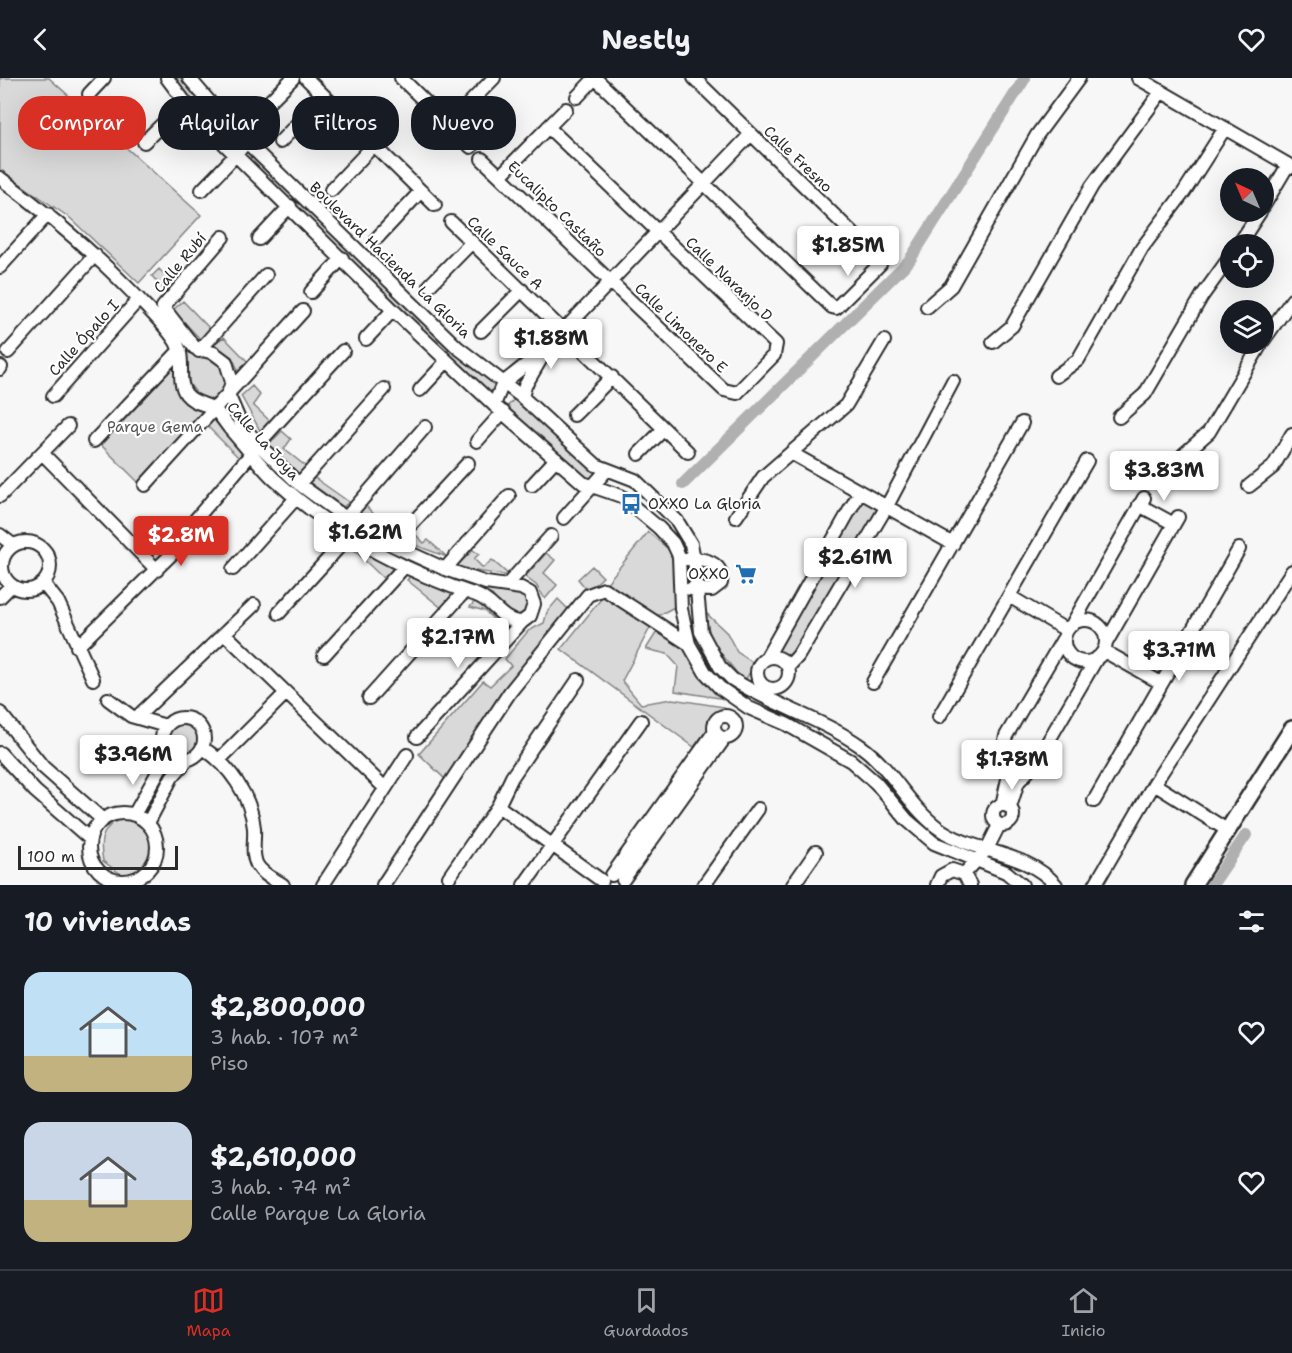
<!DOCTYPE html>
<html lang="es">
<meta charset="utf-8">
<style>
body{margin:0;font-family:"Shantell Sans",sans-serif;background:#242831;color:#f1f3f6;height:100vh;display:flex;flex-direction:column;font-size:22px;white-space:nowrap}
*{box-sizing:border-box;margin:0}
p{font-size:20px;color:#9ea1a6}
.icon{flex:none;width:33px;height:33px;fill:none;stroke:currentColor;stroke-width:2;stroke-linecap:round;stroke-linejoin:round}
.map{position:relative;height:807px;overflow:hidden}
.drawer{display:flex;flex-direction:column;background:#171b24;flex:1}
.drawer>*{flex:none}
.banner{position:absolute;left:18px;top:18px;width:600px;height:54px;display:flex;gap:12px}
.needle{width:39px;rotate:316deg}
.fabs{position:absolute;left:1220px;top:90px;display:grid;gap:12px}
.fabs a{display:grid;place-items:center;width:54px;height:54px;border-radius:50%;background:#171b24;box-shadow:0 6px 24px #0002;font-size:30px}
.scale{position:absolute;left:18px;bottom:15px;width:160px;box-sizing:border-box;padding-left:6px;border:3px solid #2b2b2b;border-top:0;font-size:16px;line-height:21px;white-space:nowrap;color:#2b2b2b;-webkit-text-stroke:4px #fff;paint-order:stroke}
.price{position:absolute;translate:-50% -51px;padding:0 14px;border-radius:6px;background:#fff;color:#222;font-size:20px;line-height:39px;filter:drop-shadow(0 2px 3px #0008)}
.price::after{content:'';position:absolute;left:50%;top:36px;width:18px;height:14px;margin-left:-9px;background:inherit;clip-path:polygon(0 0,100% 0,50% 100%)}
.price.on{background:#d93025;color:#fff}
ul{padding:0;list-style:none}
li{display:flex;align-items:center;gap:18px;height:150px;padding:0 24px}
li span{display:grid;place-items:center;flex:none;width:168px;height:120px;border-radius:18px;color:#555}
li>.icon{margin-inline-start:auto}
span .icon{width:72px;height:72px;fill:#fffc;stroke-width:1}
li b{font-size:26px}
h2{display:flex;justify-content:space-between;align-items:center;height:72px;padding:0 24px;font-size:26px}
.tag{padding:0 21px;border-radius:24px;background:#171b24;box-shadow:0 6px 24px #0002;font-size:21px;line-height:54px}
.tag.on{background:#d93025;color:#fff}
header{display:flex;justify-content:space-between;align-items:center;height:78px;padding:0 24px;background:#171b24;font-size:27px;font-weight:700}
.dock{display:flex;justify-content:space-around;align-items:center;height:84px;border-top:2px solid #363941;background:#171b24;font-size:16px;color:#9ea1a6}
.dock a{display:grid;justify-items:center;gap:3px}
.dock .on{color:#d93025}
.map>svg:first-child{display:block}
</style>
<header><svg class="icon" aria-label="back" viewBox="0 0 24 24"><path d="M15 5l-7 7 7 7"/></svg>Nestly<svg class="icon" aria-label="heart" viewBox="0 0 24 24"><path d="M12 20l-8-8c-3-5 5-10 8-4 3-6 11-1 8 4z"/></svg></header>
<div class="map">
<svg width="1292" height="807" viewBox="0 0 1292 807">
<rect width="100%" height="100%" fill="#f7f7f7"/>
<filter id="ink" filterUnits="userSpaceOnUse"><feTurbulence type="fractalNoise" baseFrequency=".0167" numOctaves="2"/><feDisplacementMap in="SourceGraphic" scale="12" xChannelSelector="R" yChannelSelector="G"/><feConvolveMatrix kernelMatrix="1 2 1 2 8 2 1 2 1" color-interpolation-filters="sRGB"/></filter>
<g filter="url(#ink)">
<!-- green -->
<path fill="#d9d9d9" stroke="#828282" stroke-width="1.5" d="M0,0h49l152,137 -62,68 -69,-65 -70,-48z
M171,0h14l43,49 -7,7 -33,-34z
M254,75l111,111 -6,5 -110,-109z
M159,191l16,16 -7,10 -16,-19z
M374,195l125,112 -7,11 -125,-117z
M183,223l28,29 -10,10 -28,-30z
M224,259l26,27 -10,10 -8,-17 -22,-11z
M187,271l37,17 5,15 -11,17 -16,3 -14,-19z
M180,282l-1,34 29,16 -68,74 -39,-39z
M252,308l8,9 -7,10 19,18 -10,11 -21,-38z
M516,319l84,75 -9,11 -85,-75z
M214,336l33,40 -6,6 -35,-35z
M282,353l9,8 -7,10 24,19 -9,10 -30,-34z
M315,400l34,24 -6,5 -35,-25z
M860,421l20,11 -91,151 -17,-8z
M364,426l28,29 -1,3 -35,-24z
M413,454l11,11 4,-3 19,17 -43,-16z
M648,454l26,22 2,52 -22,12 -48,-34z
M372,462l154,54 4,16 -8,8 -11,-1 -19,-22 -56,-19 -66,-31z
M355,466l42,24 -11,13 -34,-33z
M473,472l6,4 -5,5 9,9 9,-8 18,16 -55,-8z
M546,475l9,7 -11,13 13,12 -12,14 -9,-14 -11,-8z
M592,488l11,11 -15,14 -10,-12z
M412,496l49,18 -18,17 -36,-29z
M605,516l46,32 -29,55 19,23 31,-5 52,8 -30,40 -133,-98z
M558,521l11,11 -123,170 -27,-26 64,-73 7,5 21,-20 -6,-7 23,-28 16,-8 3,-11z
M476,522l36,29 -9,10 -7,-6 4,-7 -15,-15 -15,-4z
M704,533l23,22 10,19 18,12 -11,18 -32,-40z
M658,552l28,18 40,51 -51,-8 3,-25 -11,-12 -21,-5z
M191,644l10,11 -1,12 -10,9 -12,-1 -10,-13 5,-14z
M117,741h19l15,16 2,18 -15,18 -16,4 -19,-14c-4,-20 -2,-29 14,-42z"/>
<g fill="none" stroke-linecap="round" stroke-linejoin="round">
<!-- canal -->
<path stroke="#b0b0b0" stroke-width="12" d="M683,406l226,-223 116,-183
M1212,807l34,-50"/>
<defs>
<path id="minor" d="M167,0l27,36 199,196 101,95 89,78 38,13 38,32 14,15 6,13 2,53 8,35 16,28 15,16 29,20 37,16 65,37 25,22 31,37 27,23 72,29 16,13
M189,0l43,50 225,219 65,50 74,68 39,15 42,41 14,23 3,15 7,73 19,35 12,12c40,26 91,40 130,68 30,22 46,58 75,80 36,27 88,23 119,58
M306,0l129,127
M401,0l70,69
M595,0l237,229 4,1 44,-44 1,-3 -187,-183
M1138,0l154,89
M89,16l15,-16
M577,19l18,-19
M448,47l46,-47
M228,55l28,-24 10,-4 27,-27
M144,64l41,-40
M280,64l44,-46
M482,81l242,231 13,3 37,-38 2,-11 -228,-217
M500,98l66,-67
M0,100c47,35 90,71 131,113 15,16 33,32 45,51 10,17 0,38 10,52 8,10 19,9 28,15 6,5 12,15 17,21 14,16 27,33 42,48 60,55 127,92 203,117 18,6 26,28 46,27l8,-6 4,-12 -4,-11 -9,-5 -35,-5 -41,-14 -53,-24 -46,-27 -47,-34 -41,-40 -18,-22 -12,-28 4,-12 -6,-20 -12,-9 -19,-5 -32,-41 60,-70
M202,112c25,-26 53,-51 64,-85
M331,112l43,-45
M1263,129l25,-42
M451,144l237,230
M377,160l44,-47
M259,161l31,-33
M1239,166l21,-32
M0,189l48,-53
M430,207l42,-43
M311,214l31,-34
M927,229l24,-21 86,-151 42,-57
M481,253l41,-41
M366,261l27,-29
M1263,263l29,-41
M993,264l19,-16 80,-140 69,-94
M199,273l67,-76
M8,274l87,-97
M0,291l1,-2
M1056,298l22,-16 64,-112 42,-56 41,-64
M420,312l26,-28
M53,318l86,-97
M522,319l3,-11 17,-29
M494,327l9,-22 44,-35 204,-214
M574,337l38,-38
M1119,339l26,-23 57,-98 28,-39
M94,363l86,-91
M477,363l26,-29
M258,366l85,-93
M42,375l115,117
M791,375l162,91
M639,376l25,-25
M1183,377l26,-23 52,-88
M299,406l85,-95
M145,407l158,-174
M532,407l24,-26
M1249,408l24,-19 19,-33
M0,418l68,-70
M1139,427l35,19
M736,439l27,-40 83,-72 38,-64
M346,440l79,-91
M564,440l42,-47
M191,447l60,-71
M0,457l13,10
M2 488a24 24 0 1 1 48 0a24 24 0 1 1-48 0Z
M392,467l76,-82
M687,481c17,-1 37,3 34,24l-9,7 -22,-1
M233,491l63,-71
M445,491l64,-73
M43,505l15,19 35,77
M507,507l44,-49
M1009,518l57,34
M0,519l11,-11
M279,535l69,-76
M1064 563a21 21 0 1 1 42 0a21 21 0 1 1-42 0Z
M1073,545l71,-125
M225,556l160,154
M1106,565l72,-126
M77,569l106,-104
M1104,573l57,32
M324,577l80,-88
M757 595a16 16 0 1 1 32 0a16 16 0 1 1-32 0Z
M767,579l93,-165
M788,589l10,-11 89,-150 66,-125
M873,604l149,-259
M369,620l96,-107
M108,621l23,17 35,10
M0,635l43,54 60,53
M714 649a11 11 0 1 1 22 0a11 11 0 1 1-22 0Z
M137,639l117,-112
M939,639l148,-256
M162 661a21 21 0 1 1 42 0a21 21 0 1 1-42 0Z
M417,659l105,-115
M203,670c26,17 48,48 51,80 1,12 -3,26 3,37 6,10 17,14 26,20
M0,675l35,38 55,48
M220,681l66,-66
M1154,706l73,46
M1094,723l145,-252
M993 737a10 10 0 1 1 20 0a10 10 0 1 1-20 0Z
M1002,727l6,-26 -4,-34 2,-9 57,-97
M498,728l104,75
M1010,729l8,-25 17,-18 62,-106
M89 769a34 34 0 1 1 68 0a34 34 0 1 1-68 0Z
M134,737l34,-61
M148,745l24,-46 15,-17
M964,796l23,-25 12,-24
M612,797l103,-144
M449,799l49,-71 14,-29 66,-97
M623,802l101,-141
M323,807l84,-130
M383,807l127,-193 78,-97 16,-6 85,55
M524,807l117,-164
M704,807l54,-76
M793,807l23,-33
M937,807l4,-9 11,-6 12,4 6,11
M1095,807l59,-101 138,-213"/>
<path id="major" d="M1193,807l99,-156"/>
</defs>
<!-- minor casing -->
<use href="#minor" stroke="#2b2b2b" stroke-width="16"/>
<!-- major casing -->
<use href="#major" stroke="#2b2b2b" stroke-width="20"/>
<!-- minor -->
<use href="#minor" stroke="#fff" stroke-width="12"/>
<!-- major -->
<use href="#major" stroke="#fff" stroke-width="15"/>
</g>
</g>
<!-- icons -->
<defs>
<symbol id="bus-bare" viewBox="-9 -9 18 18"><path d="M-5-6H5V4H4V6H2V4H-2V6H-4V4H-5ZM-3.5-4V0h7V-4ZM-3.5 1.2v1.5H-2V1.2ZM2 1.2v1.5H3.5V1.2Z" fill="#1f6fb2" stroke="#fff" stroke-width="2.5" paint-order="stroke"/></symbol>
<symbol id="supermarket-bare" viewBox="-9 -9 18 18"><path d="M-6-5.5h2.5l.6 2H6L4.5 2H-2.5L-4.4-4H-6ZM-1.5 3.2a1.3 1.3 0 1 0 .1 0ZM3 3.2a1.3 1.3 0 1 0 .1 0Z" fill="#1f6fb2" stroke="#fff" stroke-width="2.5" paint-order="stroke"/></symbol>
</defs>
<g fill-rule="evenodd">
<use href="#bus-bare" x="616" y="411" width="30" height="30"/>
<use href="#supermarket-bare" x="731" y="481" width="30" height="30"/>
</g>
<g text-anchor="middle" stroke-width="4.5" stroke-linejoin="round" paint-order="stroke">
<!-- street labels -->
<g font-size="15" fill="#2b2b2b" stroke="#fff">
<text transform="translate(798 81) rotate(44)" y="5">Calle Fresno</text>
<text transform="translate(557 131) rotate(44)" y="5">Eucalipto Castaño</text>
<text transform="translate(505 175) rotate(44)" y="5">Calle Sauce A</text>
<text transform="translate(390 182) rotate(44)" y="5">Boulevard Hacienda La Gloria</text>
<text transform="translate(180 185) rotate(-50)" y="5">Calle Rubí</text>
<text transform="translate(729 201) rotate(44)" y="5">Calle Naranjo D</text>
<text transform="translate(681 250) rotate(44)" y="5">Calle Limonero E</text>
<text transform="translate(84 260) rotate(-48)" y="5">Calle Ópalo I</text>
<text transform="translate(263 363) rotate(48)" y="5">Calle La Joya</text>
</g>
<!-- park labels -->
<g font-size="15" fill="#565656" stroke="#fff">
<text x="155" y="354">Parque Gema</text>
</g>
<!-- poi labels -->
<g font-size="15" fill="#2b2b2b" stroke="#fff" text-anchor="start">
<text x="648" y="431">OXXO La Gloria</text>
<text x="729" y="501" text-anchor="end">OXXO</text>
</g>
</g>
</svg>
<div class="fabs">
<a><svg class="needle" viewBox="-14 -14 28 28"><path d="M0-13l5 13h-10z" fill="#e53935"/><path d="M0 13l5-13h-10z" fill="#9ea1a6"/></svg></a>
<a><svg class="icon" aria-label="locate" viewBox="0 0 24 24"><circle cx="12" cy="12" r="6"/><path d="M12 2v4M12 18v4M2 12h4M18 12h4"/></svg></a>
<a><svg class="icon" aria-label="layers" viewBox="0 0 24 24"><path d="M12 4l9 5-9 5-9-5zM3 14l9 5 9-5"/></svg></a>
</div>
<div class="scale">100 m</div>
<b class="price" style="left:848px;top:199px">$1.85M</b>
<b class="price" style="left:551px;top:292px">$1.88M</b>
<b class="price" style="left:1164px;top:424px">$3.83M</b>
<b class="price" style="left:365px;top:486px">$1.62M</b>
<b class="price on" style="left:181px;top:489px">$2.8M</b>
<b class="price" style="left:855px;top:511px">$2.61M</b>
<b class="price" style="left:458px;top:591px">$2.17M</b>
<b class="price" style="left:1179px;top:604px">$3.71M</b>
<b class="price" style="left:133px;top:708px">$3.96M</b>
<b class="price" style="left:1012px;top:713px">$1.78M</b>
<div class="banner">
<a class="tag on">Comprar</a>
<a class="tag">Alquilar</a>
<a class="tag">Filtros</a>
<a class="tag">Nuevo</a>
</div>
</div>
<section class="drawer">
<h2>10 viviendas<svg class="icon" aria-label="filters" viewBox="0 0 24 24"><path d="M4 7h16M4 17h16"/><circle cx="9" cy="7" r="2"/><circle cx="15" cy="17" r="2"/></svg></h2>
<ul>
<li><span style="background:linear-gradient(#bfe0f5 70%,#c2b280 0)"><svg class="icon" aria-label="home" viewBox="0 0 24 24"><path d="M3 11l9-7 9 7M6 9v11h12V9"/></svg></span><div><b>$2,800,000</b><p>3 hab. · 107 m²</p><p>Piso</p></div><svg class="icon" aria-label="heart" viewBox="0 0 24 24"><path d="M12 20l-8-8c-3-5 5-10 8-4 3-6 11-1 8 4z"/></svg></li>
<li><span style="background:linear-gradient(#c9d6e8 65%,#c2b280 0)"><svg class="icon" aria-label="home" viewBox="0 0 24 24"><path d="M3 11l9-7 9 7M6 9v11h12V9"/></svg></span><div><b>$2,610,000</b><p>3 hab. · 74 m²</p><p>Calle Parque La Gloria</p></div><svg class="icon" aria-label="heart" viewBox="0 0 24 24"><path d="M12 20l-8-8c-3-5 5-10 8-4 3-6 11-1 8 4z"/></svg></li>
</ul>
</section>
<nav class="dock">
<a class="on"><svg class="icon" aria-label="map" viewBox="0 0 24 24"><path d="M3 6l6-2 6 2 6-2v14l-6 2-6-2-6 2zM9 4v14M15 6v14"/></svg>Mapa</a>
<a><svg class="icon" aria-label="saved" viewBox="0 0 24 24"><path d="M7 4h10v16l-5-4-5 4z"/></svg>Guardados</a>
<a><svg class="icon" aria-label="home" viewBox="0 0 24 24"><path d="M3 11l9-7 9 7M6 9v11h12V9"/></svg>Inicio</a>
</nav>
